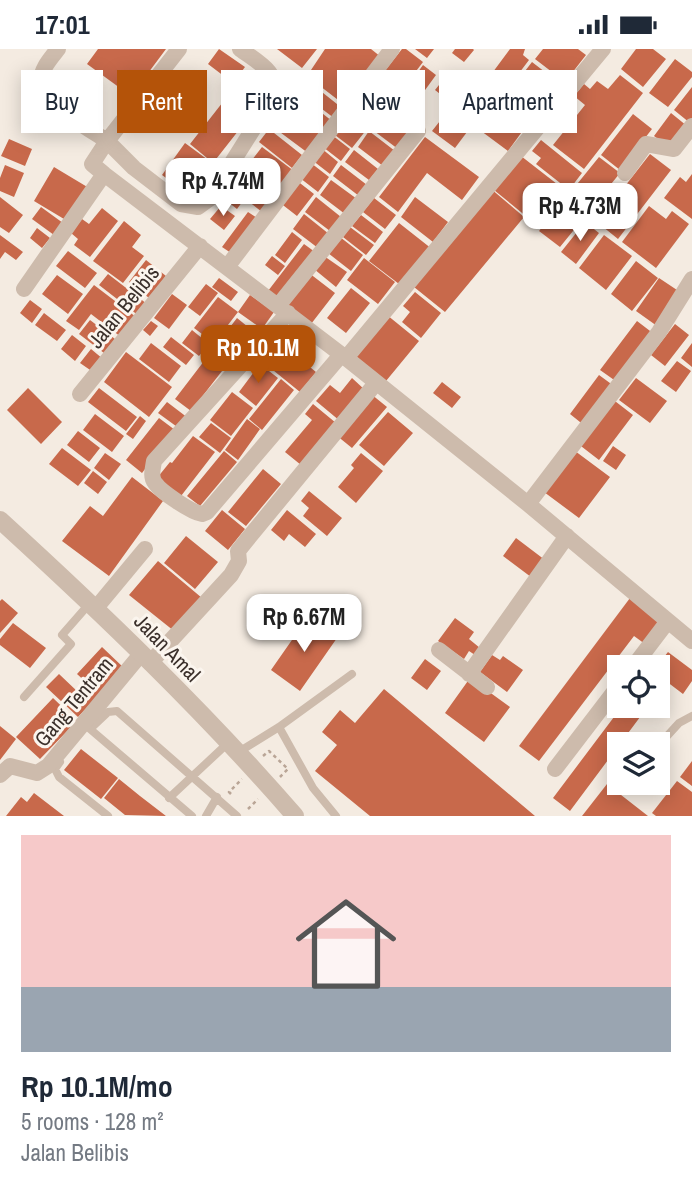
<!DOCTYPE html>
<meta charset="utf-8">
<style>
body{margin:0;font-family:"Archivo Narrow",sans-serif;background:#f2f2f3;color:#1f2937;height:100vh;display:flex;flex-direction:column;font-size:26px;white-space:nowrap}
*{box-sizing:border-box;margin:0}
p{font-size:23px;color:#747a83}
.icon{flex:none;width:38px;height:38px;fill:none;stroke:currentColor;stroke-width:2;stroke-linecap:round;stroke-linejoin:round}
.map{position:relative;height:767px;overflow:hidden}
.details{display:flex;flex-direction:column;background:#fff;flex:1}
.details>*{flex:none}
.top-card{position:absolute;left:21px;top:21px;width:651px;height:63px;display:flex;gap:14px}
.tools{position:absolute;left:607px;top:606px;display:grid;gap:14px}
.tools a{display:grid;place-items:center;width:63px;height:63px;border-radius:0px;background:#fff;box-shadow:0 4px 18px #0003;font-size:35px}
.price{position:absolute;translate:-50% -60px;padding:0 16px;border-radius:14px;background:#fff;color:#222;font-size:23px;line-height:46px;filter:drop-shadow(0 2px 4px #0008)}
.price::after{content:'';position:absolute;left:50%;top:42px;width:21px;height:16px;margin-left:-10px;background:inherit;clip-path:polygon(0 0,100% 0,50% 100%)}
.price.selected{background:#b45309;color:#fff}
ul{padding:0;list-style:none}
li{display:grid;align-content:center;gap:14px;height:371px;padding:0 21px}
li span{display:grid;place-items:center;height:217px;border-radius:0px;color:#555}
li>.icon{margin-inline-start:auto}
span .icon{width:126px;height:126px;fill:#fffc;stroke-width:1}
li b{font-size:30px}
.pill{padding:0 24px;border-radius:0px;background:#fff;box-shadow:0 4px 18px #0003;font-size:24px;line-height:63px}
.pill.selected{background:#b45309;color:#fff}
.status{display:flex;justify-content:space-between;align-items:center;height:49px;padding:0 35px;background:#fff;direction:ltr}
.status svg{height:19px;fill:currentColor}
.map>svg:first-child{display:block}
</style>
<div class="status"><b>17:01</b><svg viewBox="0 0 49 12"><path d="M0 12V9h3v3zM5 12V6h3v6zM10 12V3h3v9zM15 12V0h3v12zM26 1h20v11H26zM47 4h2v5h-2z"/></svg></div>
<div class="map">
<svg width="692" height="767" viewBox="0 0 692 767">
<rect width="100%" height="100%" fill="#f4ebe1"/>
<!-- building -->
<path fill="#c8694b" d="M98,0h68l-35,47 -44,-32z
M219,0l26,18 -12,16 -25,-19z
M277,0h40l-15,19z
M325,0h46l10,8 -39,46 -35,-27z
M402,0h4l17,13 -19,25 -20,-15z
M415,0h19l-7,9z
M455,0h18l1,1 -10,12 -12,-9z
M510,0h15l-2,6 6,5 -22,29 -17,-13z
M543,0h35l8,6 -21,27 -30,-23z
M636,0h17l13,10 -23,28 -22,-18z
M675,10l17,13v5l-24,30 -19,-14z
M532,13l31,24 -33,44 -32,-24z
M423,16l13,10 -16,22 -13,-10z
M248,21l23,19 -58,74 -23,-19z
M620,26l23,18 -59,76 -31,-24 32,-40 -11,-9 10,-12 6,5 7,-8 11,8z
M303,28l39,31 -8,10 -40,-30z
M379,28l21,15 -12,16 -21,-15z
M443,31l14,11 -8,10 -14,-11z
M475,36l20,15 -12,16 -20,-15z
M692,38v33l-2,3 -16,-13z
M294,42l38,30 -24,32 -39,-29z
M362,44l20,14 -15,19 -19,-15z
M494,57l30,23 -16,22 -31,-23z
M451,58l22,17 -18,24 -23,-17z
M384,61l28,21 -14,18 -28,-21z
M346,64l21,16 -15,19 -21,-16z
M671,64l16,13 -17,22 -16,-12z
M633,65l19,15 -32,41 -19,-15z
M269,80l33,26 -10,13 -33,-26z
M369,82l26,20 -12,15 -25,-19z
M332,86l18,14 -9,12 -18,-14z
M425,88l54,40 -17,23 -35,-27 -29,39 -19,-15z
M9,90l23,10 -7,17 -24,-10z
M541,91l41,33 -13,17 -33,-26 5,-6 -9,-7z
M185,94l34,25 -18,24 -19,-15 -6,8 -14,-10z
M262,98l32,24 -21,28 -32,-25z
M321,99l17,14 -8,12 -18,-14z
M354,101l24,19 -9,11 -24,-18z
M650,105l21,16 -53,69 -21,-17z
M521,107l45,35 -28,35 -44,-36z
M599,108l21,16 -60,74 -21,-16z
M311,114l18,14 -11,15 -18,-14z
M5,116l19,8 -10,24 -14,-6v-13z
M341,116l26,20 -8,11 -26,-20z
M54,118l35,21 -20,34 -35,-21z
M692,125v45l-28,-21 16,-21 6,5z
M296,131l18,14 -17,22 -18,-14z
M331,131l26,19 -12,15 -25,-19z
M231,138l14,11 -8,11 -14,-11z
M490,139l34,29 -79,95 -31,-25z
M255,142l15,11 -8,10 -14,-11z
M0,148l23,18 -14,18 -9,-6z
M316,148l25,20 -11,14 -25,-19z
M415,148l33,25 -15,20 -32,-25z
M374,149l22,17 -11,14 -22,-17z
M221,157l14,10 -11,14 -14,-11z
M649,157l17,13 6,-8 17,13 -33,44 -34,-26z
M41,158l22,16 -9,12 -22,-16z
M102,159l16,13 -28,36 -16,-12 4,-6 -7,-6 11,-14 7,5z
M248,163l12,8 -26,35 -12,-8z
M304,165l25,20 -11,14 -25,-19z
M361,166l22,17 -8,11 -23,-17z
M124,172l17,14 -9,12 12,9 -21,27 -30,-22z
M585,173l14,11 -23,31 -15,-12z
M399,174l33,26 -29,38 -34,-26z
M350,178l24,18 -8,10 -23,-18z
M37,179l13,10 -8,10 -12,-10z
M292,183l10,8 -17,23 -10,-8z
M0,186l23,17 -7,8 -11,-8 -5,7z
M604,186l28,21 -26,34 -27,-22z
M340,188l23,18 -12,16 -23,-18z
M304,195l11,8 -37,47 -10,-8z
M68,202l29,22 -12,15 -29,-22z
M272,207l13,10 -7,9 -13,-10z
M324,207l23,16 -11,15 -22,-18z
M364,209l31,24 -17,22 -31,-24z
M146,211l20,16 -17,22 -20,-16z
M636,212l22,17 -26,33 -21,-17z
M309,224l26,20 -24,31 -26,-19z
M108,225l39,30 -8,12 -40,-31z
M57,226l26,19 -15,20 -26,-20z
M219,229l19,14 -7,9 -19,-14z
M659,229l21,14 -23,34 -21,-15z
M206,235l12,9 -18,23 -12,-9z
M94,236l42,32 -15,20 -30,-23 -12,16 -13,-9z
M351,239l19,15 -24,30 -19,-15z
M415,243l26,21 -20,25 -19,-16 8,-10 -7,-6z
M172,245l15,11 -18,24 -15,-11z
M250,246l24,17 -12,17 -24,-17z
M218,248l20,15 -24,31 -20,-15z
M30,251l12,9 -10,14 -12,-10z
M44,264l22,17 -9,11 -22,-16z
M387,266l32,26 -33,40 -32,-26z
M237,269l16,13 -62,80 -16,-12z
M90,271l25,19 -11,14 -25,-19z
M151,272l7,5 -8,10 -7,-6z
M637,272l17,13 -37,48 -17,-12z
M675,275l14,11 -24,31 -14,-11z
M192,281l17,14 -10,12 -17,-13z
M72,286l14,11 -11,15 -14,-12z
M171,288l23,18 -8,10 -23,-18z
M279,293l37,30 -16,20 -37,-30z
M151,294l30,23 -12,16 -30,-23z
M692,294v24l-11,-9z
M91,300l12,10 -10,13 -13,-9z
M126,303l46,35 -23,30 -45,-35z
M677,312l14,10 -15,21 -15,-11z
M260,315l18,14 -22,28 -17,-14z
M599,326l15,11 -29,40 -15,-12z
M352,329l13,12 -25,31 -24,-20 14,-16 10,8z
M636,329l31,23 -17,22 -31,-23z
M281,330l13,11 -32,40 -13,-11z
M442,333l19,15 -9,11 -19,-15z
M28,339l34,34 -21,22 -34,-34z
M99,339l38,29 -11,14 -38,-29z
M232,343l21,16 -22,28 -21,-16z
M371,345l16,13 -35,41 -16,-13z
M611,349l22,17 -34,45 -22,-17z
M167,353l21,16 -8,11 -22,-16z
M313,355l23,19 -35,42 -16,-13 27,-32 -7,-6z
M388,363l25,21 -29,33 -25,-21z
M95,365l29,22 -12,16 -29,-22z
M140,367l6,5 -13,18 -7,-5z
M159,369l16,12 -33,43 -16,-13z
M247,370l13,10 -22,31 -13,-10z
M211,374l20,15 -11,15 -21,-16z
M78,382l22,17 -11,14 -22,-17z
M193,387l22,16 -34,44 -24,-18 13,-16 2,1z
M613,397l13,9 -10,15 -13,-9z
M62,399l29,22 -13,16 -29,-22z
M224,402l13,11 -37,44 -13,-10z
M575,402l35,26 -31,41 -35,-26z
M105,404l16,11 -12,16 -15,-12z
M361,404l22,18 -27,32 -18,-16 16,-19 -3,-3z
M263,420l18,15 -35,42 -18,-14z
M93,422l14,11 -9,12 -14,-11z
M132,428l31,24 -54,75 -47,-35 28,-35 13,10z
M309,442l33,27 -15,18 -24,-20 6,-8 -8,-7z
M222,461l23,19 -17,21 -23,-19z
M287,461l29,24 -11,13 -16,-13 -5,7 -13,-11z
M186,487l32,26 -23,27 -31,-26z
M516,489l29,22 -14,17 -28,-21z
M158,512l44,37 -28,33 -45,-36z
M630,549l32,24 -17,22 -11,-8 -95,125 -20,-15z
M2,550l16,14 -18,20v-32z
M308,568l29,21 -37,53 -29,-21z
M455,569l19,14 -5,7 11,9 -5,7 -6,-4 -5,8 -26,-18z
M13,574l33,25 -16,20 -30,-23v-6z
M102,598l22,21 -46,49 -32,-30 13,-13 20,19 9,-9 -11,-10z
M668,603l24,18v11l-9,13 -25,-19 -2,-8z
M492,606l8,5 3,-4 20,14 -16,22 -27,-20z
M425,610l16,12 -14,19 -16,-12z
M470,629l40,29 -26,35 -39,-29z
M384,640l151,127h-165l-55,-45 22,-26 -15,-13 18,-22 15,13z
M53,649l24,23 -37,38 -24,-22z
M623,656h26l-79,106 -17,-13z
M0,677l16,13 -16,21z
M81,700l37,29 -17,21 -37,-29z
M692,712v25l-12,-9z
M119,730l21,17 26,20 -41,-1 -21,-17z
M677,732l15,11v24h-36l-4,-3z
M607,735l41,32h-66z
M34,744l30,23h-58l15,-19 6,5z"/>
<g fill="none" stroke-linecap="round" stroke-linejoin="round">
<!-- path -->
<path stroke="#b9a596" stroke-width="2.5" stroke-dasharray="3.5 3.5" stroke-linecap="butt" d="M263,707l6,-5 19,18 -8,8
M231,745l-2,-2 13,-13
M248,760l10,-10"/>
<!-- service -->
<path stroke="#cdbbac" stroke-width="8" d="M24,648l47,-53 -9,-9 28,-32
M279,678l34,61 23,28
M658,697l21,-23 13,-7
M237,704l42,-26 73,-53
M60,713l-5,7 4,8 49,39
M169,749l59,-55
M192,767l-102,-87 18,-17 9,-1 120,105
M206,767l11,-19"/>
<!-- minor -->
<path stroke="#cdbbac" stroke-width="16" d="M58,0c-8,10 -18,21 -17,34 1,19 50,47 66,58l-15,23 12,10
M179,0l-72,92 27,27 47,36 17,3 11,-8 65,-103c7,-23 -18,-35 -34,-47
M625,124l21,-29 28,5 18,-23
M227,218l165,-218
M24,240l80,-115 242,184 182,146 164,137
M278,257l140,-175
M288,264l-134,148c-1,7 -4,16 1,22 6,9 36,29 47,31l5,-2 134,-157
M346,309l257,-309
M80,345l120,-148
M528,455l131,-172 33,-53
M96,559l49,-59
M439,601l48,37
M150,614l81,-88 8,-14 -1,-10 8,-10 130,-158
M633,618l35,-46
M469,625l98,-138
M555,720l65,-85
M0,726l10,-9 27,7 11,-7 93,-112"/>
<!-- tertiary -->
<path stroke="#cdbbac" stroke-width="18" d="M0,471c103,94 204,191 295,296"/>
</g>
<g text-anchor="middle" stroke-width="6" stroke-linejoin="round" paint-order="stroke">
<!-- street labels -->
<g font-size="21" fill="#3b302b" stroke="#fbf5ee">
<text transform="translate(124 258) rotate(-51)" y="7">Jalan Belibis</text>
<text transform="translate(167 599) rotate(46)" y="7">Jalan Amal</text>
<text transform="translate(74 653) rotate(-50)" y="7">Gang Tentram</text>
</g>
</g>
</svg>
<div class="tools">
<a><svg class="icon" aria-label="locate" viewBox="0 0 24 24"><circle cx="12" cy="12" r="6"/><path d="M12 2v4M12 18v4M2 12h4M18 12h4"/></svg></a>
<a><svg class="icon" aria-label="layers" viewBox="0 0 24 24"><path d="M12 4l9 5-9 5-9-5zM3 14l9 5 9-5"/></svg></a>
</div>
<b class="price" style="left:223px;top:169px">Rp 4.74M</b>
<b class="price" style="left:580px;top:194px">Rp 4.73M</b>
<b class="price selected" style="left:258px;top:336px">Rp 10.1M</b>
<b class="price" style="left:304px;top:605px">Rp 6.67M</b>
<div class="top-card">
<a class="pill">Buy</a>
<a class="pill selected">Rent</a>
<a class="pill">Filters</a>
<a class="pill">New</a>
<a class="pill">Apartment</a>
</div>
</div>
<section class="details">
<ul>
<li><span style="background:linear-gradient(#f6c9c9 70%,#9aa5b1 0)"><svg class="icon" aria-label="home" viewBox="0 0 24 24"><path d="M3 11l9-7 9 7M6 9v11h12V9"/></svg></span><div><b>Rp 10.1M/mo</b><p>5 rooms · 128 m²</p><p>Jalan Belibis</p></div></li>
</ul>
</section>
